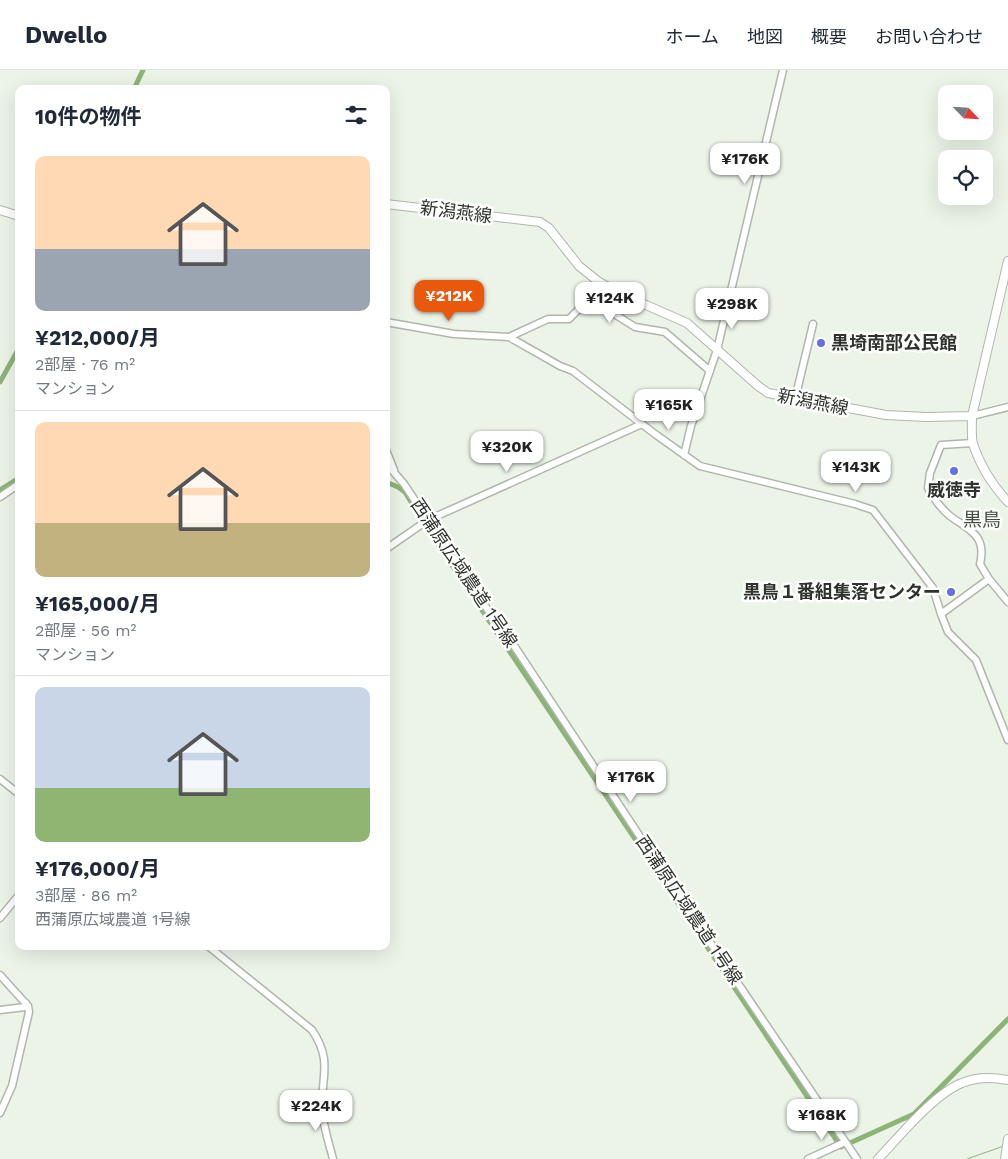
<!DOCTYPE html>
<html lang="ja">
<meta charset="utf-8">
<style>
body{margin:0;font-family:"Work Sans","Noto Sans JP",sans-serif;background:#f2f2f3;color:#1f2937;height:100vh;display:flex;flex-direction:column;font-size:19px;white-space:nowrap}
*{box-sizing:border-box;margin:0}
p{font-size:16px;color:#747a83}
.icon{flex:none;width:28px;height:28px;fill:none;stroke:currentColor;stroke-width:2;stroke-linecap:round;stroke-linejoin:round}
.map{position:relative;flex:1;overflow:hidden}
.panel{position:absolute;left:15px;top:15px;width:375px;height:865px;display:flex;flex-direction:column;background:#fff;border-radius:10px;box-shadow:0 5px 20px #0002}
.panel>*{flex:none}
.needle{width:32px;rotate:115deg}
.buttons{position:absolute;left:938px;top:15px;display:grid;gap:10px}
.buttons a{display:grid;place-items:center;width:55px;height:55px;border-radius:10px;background:#fff;box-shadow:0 5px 20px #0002;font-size:25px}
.price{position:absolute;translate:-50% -42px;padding:0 11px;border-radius:10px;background:#fff;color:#222;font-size:16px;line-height:32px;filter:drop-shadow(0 1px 2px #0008)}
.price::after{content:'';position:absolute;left:50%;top:30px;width:15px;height:11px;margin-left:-8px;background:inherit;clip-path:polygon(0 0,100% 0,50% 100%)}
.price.selected{background:#ea580c;color:#fff}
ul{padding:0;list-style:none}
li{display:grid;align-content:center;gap:10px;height:265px;padding:0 20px}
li+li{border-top:1px solid #e0e1e3}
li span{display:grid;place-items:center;height:155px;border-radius:10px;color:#555}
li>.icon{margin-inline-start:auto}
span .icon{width:90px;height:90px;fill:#fffc;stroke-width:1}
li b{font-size:21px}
h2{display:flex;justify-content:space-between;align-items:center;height:60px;padding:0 20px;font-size:21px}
header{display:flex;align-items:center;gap:30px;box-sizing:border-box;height:70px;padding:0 25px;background:#fff;border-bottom:1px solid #e0e1e3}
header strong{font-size:24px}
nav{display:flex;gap:28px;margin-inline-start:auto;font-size:18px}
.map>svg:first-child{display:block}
</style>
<header>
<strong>Dwello</strong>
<nav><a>ホーム</a><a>地図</a><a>概要</a><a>お問い合わせ</a></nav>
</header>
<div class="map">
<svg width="1008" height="1089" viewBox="0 0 1008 1089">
<rect width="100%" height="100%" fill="#ecf4e8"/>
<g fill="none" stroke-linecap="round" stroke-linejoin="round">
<!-- stream -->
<path stroke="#8cb378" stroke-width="1" d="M967,1089l37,-13"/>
<!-- canal -->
<path stroke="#8cb378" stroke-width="5" d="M134,19l9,-19
M0,312l19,-34
M386,412l12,5 7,5 20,33 416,622 73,-33 94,-95
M0,420l19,-12"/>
<defs>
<path id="minor" d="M386,252l68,12 55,3 51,29 13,5 82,63 45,32 155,38 18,6 60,78 8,26 7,18 28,28 32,80
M509,267l39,-18h21l17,-17 6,-2 43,27 30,5 45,39
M795,329l18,-75
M972,346l36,-9
M973,373l-32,2 -11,28 -2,15c6,10 12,20 22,28 19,14 37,19 30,48l9,15 19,23
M386,380l8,20
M684,385l7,-29 26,-76 66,-280
M386,393l18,21 92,138 13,16 188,285 160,236
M0,427l19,-13
M386,479l42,-29 214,-96
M941,544l48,-35
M0,709l19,15
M0,848l19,-23
M208,876l104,84c21,31 9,47 10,79 1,17 7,34 11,50
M0,905l28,31 1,6 -17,74 -12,27
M0,940l25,-3 1,-4
M808,1089l37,-17"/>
<path id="major" d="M386,134l154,18 9,6 30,38 20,16 22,12 66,29 70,62 11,8 118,22 40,2 46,-1
M0,140l19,6
M1008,191l-36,155c0,9 -1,20 1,28 7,21 20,42 35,58
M878,1089c21,-22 56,-65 84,-76 14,-6 31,-6 46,-3
M1005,1089l3,-20"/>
</defs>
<!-- minor casing -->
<use href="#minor" stroke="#afb7ab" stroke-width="9"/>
<!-- major casing -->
<use href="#major" stroke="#afb7ab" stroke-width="10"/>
<!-- minor -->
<use href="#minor" stroke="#fff" stroke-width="6"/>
<!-- major -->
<use href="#major" stroke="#fff" stroke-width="8"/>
</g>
<!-- markers -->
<g fill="#676ee7" stroke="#fdfffc" stroke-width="2">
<circle cx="821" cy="273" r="5"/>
<circle cx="954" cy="401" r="5"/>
<circle cx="951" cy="522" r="5"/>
</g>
<g text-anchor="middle" stroke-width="5" stroke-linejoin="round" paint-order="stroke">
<!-- street labels -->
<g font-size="18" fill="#2f322d" stroke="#fdfffc">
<text transform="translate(456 142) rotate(7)" y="6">新潟燕線</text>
<text transform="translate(813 332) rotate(11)" y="6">新潟燕線</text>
<text transform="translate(464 503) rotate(56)" y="6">西蒲原広域農道 1号線</text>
<text transform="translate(689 840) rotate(56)" y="6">西蒲原広域農道 1号線</text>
</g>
<!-- poi labels -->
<g font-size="18" font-weight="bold" fill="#2f322d" stroke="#fdfffc" text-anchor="start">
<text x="831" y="279">黒埼南部公民館</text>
<text x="954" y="426" text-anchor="middle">威徳寺</text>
<text x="941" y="528" text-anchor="end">黒鳥１番組集落センター</text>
</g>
<!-- neighbourhood labels -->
<g font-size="19" fill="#464d43" stroke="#fdfffc">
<text x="982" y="456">黒鳥</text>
</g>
</g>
</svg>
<div class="buttons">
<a><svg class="needle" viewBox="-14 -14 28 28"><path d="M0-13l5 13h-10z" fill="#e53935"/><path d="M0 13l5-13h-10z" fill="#747a83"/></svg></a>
<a><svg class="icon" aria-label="locate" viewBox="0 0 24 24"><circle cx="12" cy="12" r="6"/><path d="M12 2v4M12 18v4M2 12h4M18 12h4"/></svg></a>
</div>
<b class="price" style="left:745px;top:115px">¥176K</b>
<b class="price selected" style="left:449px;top:252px">¥212K</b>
<b class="price" style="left:610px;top:254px">¥124K</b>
<b class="price" style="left:732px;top:260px">¥298K</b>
<b class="price" style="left:669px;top:361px">¥165K</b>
<b class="price" style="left:507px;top:403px">¥320K</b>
<b class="price" style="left:856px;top:423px">¥143K</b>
<b class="price" style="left:631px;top:733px">¥176K</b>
<b class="price" style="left:316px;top:1062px">¥224K</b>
<b class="price" style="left:822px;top:1071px">¥168K</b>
<section class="panel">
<h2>10件の物件<svg class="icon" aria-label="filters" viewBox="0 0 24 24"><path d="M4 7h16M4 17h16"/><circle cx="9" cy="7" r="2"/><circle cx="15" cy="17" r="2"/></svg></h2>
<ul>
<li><span style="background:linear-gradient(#ffd9b3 60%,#9aa5b1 0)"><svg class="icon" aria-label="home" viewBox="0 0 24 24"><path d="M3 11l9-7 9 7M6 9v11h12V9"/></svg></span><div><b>¥212,000/月</b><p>2部屋 · 76 m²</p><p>マンション</p></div></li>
<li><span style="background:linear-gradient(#ffd9b3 65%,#c2b280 0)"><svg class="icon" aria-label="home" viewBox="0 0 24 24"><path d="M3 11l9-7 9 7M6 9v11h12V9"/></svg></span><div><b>¥165,000/月</b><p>2部屋 · 56 m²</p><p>マンション</p></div></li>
<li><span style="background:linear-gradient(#c9d6e8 65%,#8fb573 0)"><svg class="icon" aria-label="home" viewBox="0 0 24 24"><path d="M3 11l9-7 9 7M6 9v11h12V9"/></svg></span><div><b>¥176,000/月</b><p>3部屋 · 86 m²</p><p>西蒲原広域農道 1号線</p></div></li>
</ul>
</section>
</div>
